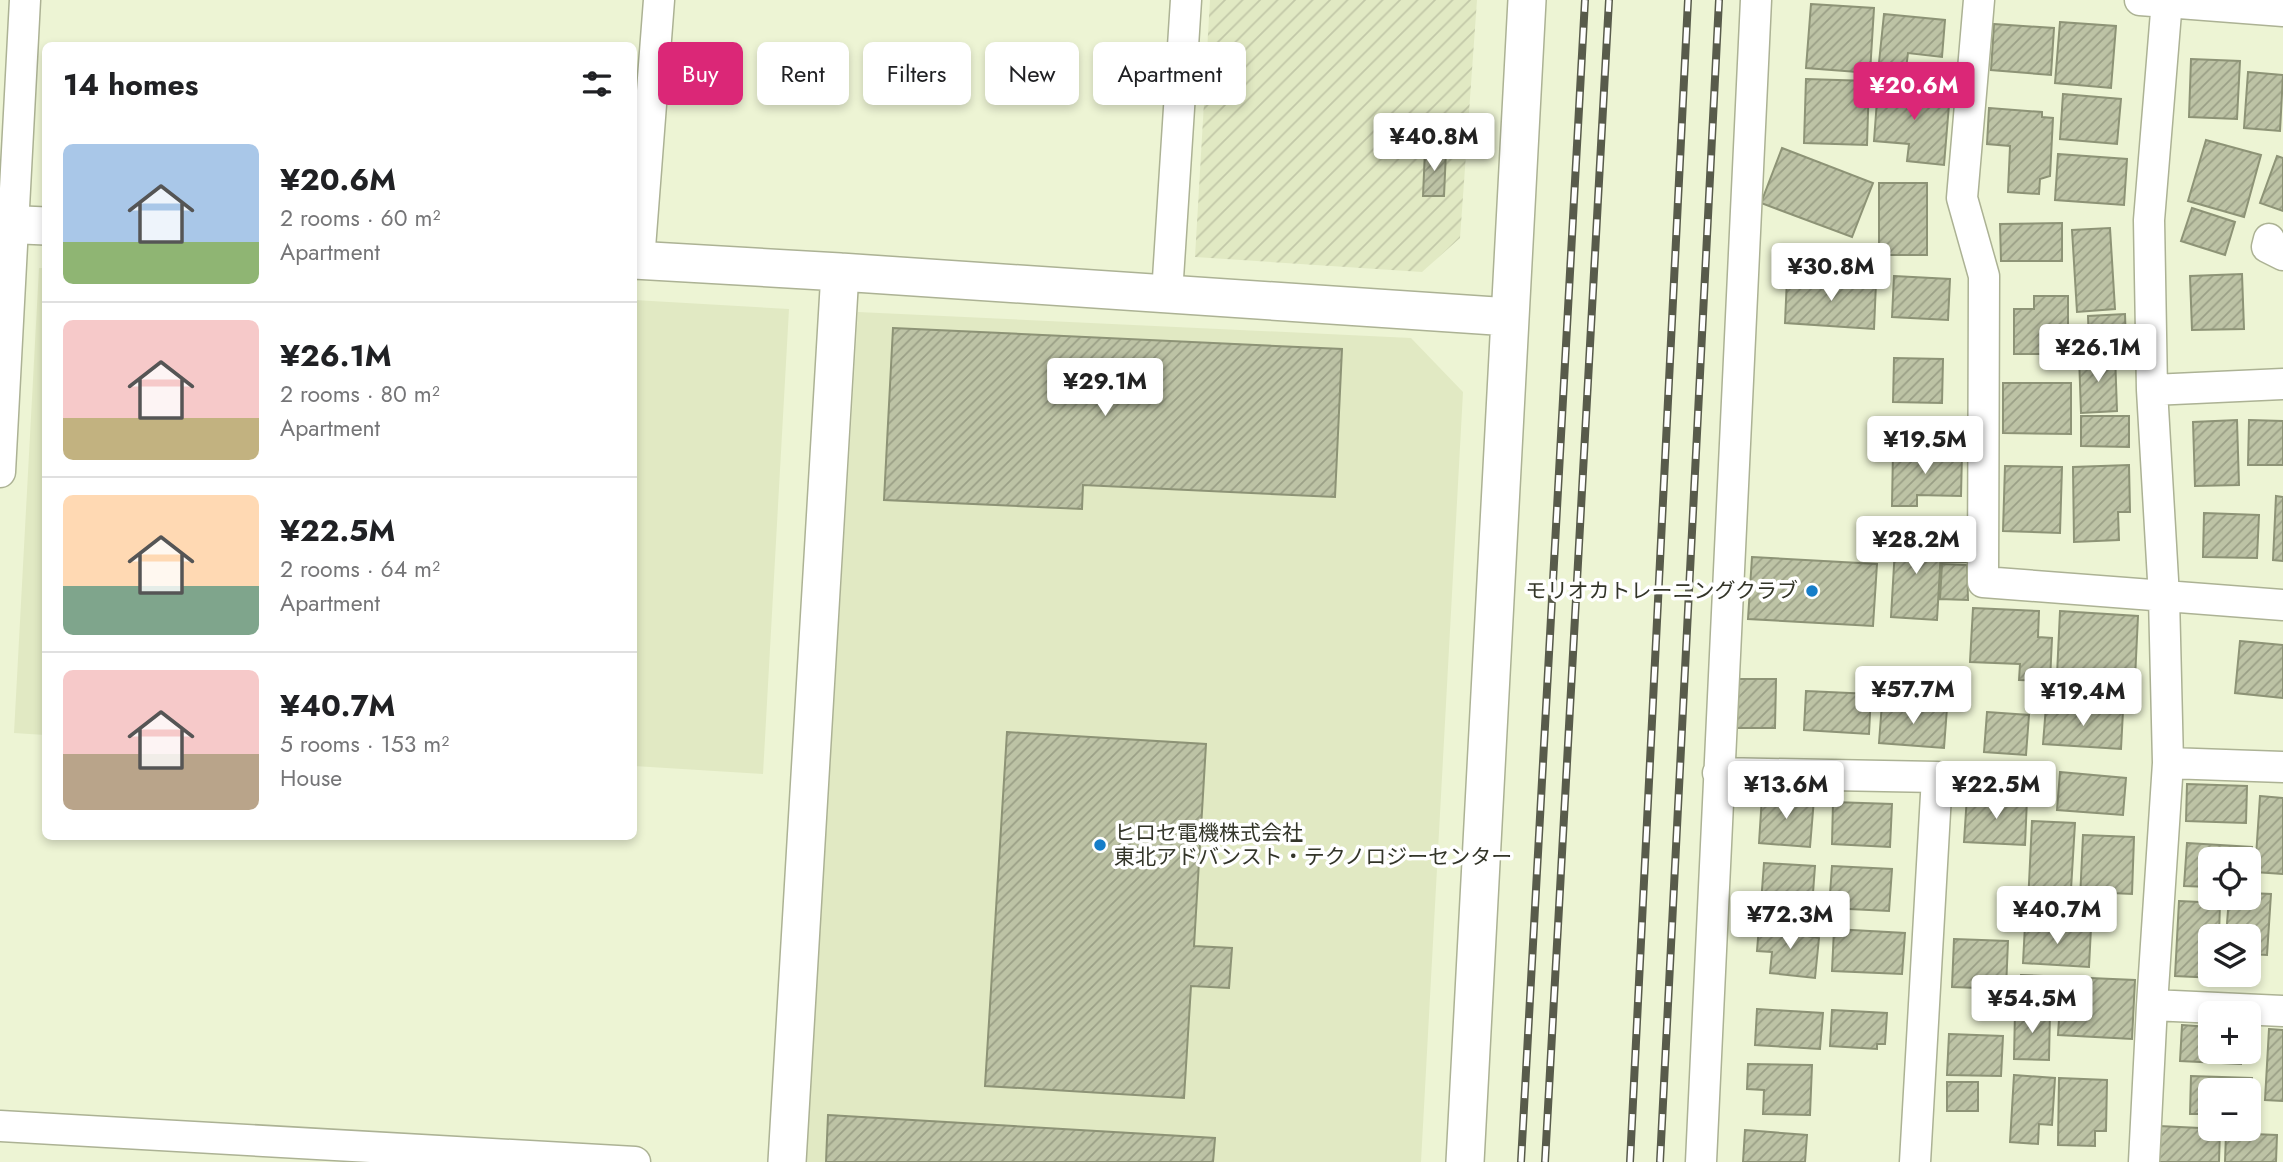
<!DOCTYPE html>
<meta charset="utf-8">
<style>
body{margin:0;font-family:Jost,"Noto Sans JP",sans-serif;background:#f2f2f2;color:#202124;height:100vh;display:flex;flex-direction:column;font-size:26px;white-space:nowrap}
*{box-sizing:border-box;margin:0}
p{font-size:23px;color:#757577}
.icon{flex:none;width:38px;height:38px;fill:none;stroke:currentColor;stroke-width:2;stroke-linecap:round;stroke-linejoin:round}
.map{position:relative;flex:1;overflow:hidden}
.panel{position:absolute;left:42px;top:42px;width:595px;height:798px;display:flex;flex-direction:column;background:#fff;border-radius:10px;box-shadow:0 4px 10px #0003}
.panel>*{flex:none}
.hud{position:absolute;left:658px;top:42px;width:665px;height:63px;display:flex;gap:14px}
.tools{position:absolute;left:2198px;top:847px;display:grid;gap:14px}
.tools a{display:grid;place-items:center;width:63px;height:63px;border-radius:10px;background:#fff;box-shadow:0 4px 10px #0003;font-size:35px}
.price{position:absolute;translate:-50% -60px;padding:0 16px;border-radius:7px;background:#fff;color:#222;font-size:23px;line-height:46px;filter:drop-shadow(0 2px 4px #0008)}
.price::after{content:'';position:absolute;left:50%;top:42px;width:21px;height:16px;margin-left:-10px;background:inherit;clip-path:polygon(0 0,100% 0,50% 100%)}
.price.current{background:#db2777;color:#fff}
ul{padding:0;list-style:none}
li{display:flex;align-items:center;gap:21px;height:175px;padding:0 21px}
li+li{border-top:2px solid #e0e0e0}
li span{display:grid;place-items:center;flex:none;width:196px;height:140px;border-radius:10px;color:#555}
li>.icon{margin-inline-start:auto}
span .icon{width:84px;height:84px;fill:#fffc;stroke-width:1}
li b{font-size:30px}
h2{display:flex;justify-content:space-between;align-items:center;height:84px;padding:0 21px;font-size:30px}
.tag{padding:0 24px;border-radius:10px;background:#fff;box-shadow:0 4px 10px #0003;font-size:24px;line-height:63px}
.tag.current{background:#db2777;color:#fff}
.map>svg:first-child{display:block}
</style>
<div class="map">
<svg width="2283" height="1162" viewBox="0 0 2283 1162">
<defs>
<pattern id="industrial-furrows" width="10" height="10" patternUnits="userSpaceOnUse" patternTransform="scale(1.75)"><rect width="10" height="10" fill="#e1e9c3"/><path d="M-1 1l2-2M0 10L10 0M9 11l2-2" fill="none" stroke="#c2c8a8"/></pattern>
<pattern id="building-hatch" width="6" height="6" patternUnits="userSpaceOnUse" patternTransform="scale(1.75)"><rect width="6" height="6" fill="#bdc3a5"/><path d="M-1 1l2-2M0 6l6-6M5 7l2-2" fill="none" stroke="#9a9f86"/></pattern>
</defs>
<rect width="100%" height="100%" fill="#edf4d4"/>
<!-- built -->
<path fill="#e1e9c3" d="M39,268h7l-1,467 -31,-2z
M634,300l155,9 -26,465 -129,-8z
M858,312l553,26 52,54 -42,770h-615z"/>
<!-- industrial -->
<path fill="url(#industrial-furrows)" d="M1210,0h267l-17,238 -38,34 -227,-15z"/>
<!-- building -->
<path fill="url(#building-hatch)" stroke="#8d9376" stroke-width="2" d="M1811,4l63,4 -4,65 -64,-5z
M1884,14l61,6 -3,37 -34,-4 -4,32 -27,-3z
M2060,22l56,4 -5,62 -56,-5z
M1994,24l60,4 -3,47 -60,-5z
M2191,59l49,2 -3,58 -48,-2z
M2248,72l35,3 -3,56 -36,-3z
M1806,79l63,2 -2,64 -63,-2z
M1878,87l72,6 -6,72 -37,-4 2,-17 -35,-3z
M2063,94l58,5 -4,45 -57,-5z
M1989,108l53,4v5l11,1 -3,58 -10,3 -1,15 -31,-2 2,-46 -23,-2z
M2206,140l55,15 -17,62 -56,-16z
M1782,148l91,35 -21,54 -91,-34z
M1425,150l21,1 -2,45h-21z
M2058,154l69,5 -3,46 -69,-5z
M2277,156l6,2v53l-23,-8z
M1879,183h48v72h-48z
M2192,208l43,14 -10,33 -44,-14z
M2062,223v38h-61l-1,-37z
M2110,228l5,81 -38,3 -5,-82z
M2242,274l2,55 -52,1 -2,-54z
M1894,276l56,3 -2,41 -56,-3z
M1787,278l89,5 -2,46 -89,-6z
M2034,296h34v58h-54v-45h20z
M2125,314l1,30 -37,1 -1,-29z
M893,328l449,21 -7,148 -252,-12 -1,24 -198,-9z
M2115,354l2,57 -36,2 -2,-57z
M1894,358l49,1 -1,44 -49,-1z
M2003,383h68v51l-68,-1z
M2081,416h48v31l-48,-1z
M2237,420l2,65 -44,1 -2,-64z
M2249,420l34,1v44h-35z
M1893,451l69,2 -1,43 -44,-1v11h-25z
M2129,465l1,47h-12l1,28 -45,2 -1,-75z
M2005,466l57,1 -2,66 -57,-2z
M2276,496l7,1v64l-10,-1z
M2204,513l55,2 -2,43 -54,-1z
M1896,531l46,3 -5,86 -46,-3z
M1942,534h27v28h-27z
M1752,557l125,7 -4,62 -125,-7z
M1942,564l25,1 1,35 -28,-1z
M1973,608l66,3 -1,26 14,1 -2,43 -31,-1 1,-16 -50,-2z
M2060,611l78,5 -3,63 -78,-4z
M2240,641l43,4v53l-48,-5z
M1737,679h39l-1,49h-39z
M1806,691l65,3 -2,40 -65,-4z
M1882,703l65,5 -3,40 -65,-5z
M2046,706l77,5 -2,38 -78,-5z
M1987,712l42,3 -3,40 -42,-3z
M1007,732l199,12 -12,202 38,2 -3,40 -38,-2 -7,112 -199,-12z
M1965,767l70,4 -1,23 -70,-4z
M2060,772l66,6 -3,37 -66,-5z
M2187,784l60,2 -1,37 -60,-2z
M1762,796l52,3 -4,48 -51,-4z
M1967,796l60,3 -2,46 -61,-3z
M2260,796l23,2v76l-28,-2z
M1833,802l59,2 -2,43 -58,-3z
M2032,821l43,2 -5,83 -42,-2z
M2083,835l51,2 -2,57 -21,-1 -1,30 -31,-2z
M2187,843l65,4 -2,34 -1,-22h-39v28l-26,-1z
M1764,863l51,3 -4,54 -51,-3z
M1832,866l60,3 -3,42 -60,-3z
M2249,893l22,1 -4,61 -18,-1v-18h-23l3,-38h20z
M2179,901l41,2 -1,33h-9v39h7l-1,3 -41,-2z
M2025,925l66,3 -2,39 -66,-4z
M1759,926l49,5 -1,5 12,2 -4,40 -45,-5 2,-21 -15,-1z
M1834,929l71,4 -3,41 -70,-3z
M1954,939l54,2 -2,48 -54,-2z
M2021,975l114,5 -3,59 -74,-4 2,-31 -41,-2z
M1757,1009l66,4 -3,36 -65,-4z
M1832,1010l55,3 -2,31h-8v5l-47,-3z
M2015,1010l35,1 -1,49 -35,-1z
M2182,1025l28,2v25h31v12l-61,-3z
M2269,1029l14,1v71l-18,-1z
M1949,1034l54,2 -2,40 -54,-1z
M1748,1064l64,1 -2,50 -47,-1 1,-24 -17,-1z
M2014,1075l41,3 -3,47 -13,-1 -1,20 -28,-2z
M2191,1076l61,2 -1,37h-2v-25h-39v24h-20z
M2059,1078l48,2 -1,51h-11v15l-37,-1z
M1947,1082h31v29h-31z
M828,1115l387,23 -2,24h-387z
M2159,1126l61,3 -1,33h-61z
M1745,1130l62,5 -2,27h-62z
M2226,1133l51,2 -1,27h-51z"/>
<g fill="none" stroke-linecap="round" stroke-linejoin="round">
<defs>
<path id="minor" d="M1979,0l-17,198 22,78 -1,306 300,23
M2140,0l143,11
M2269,239l-2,8 16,8
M639,261l20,-261
M1167,294l19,-294
M2152,390l131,-6
M0,472l25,-472
M2168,763l115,4
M1718,773l219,4 -22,385
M2152,1005l131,6
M0,1126l635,36
M1701,1162l55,-1162
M2144,1162l8,-157 16,-242 -4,-166 -12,-207 -3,-170 18,-220"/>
<path id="tertiary" d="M0,224l46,2
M634,260l206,12 670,45
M787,1162l53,-890
M1465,1162l62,-1162"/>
</defs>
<!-- minor casing -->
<use href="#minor" stroke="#acb294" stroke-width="33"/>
<!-- tertiary casing -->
<use href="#tertiary" stroke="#acb294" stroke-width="40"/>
<!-- minor -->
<use href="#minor" stroke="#fff" stroke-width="30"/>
<!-- tertiary -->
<use href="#tertiary" stroke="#fff" stroke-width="37"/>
<defs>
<path id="rail" d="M1521,1162l64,-1162
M1545,1162l64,-1162
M1630,1162l58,-1162
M1660,1162l59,-1162"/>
</defs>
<!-- rail casing -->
<use href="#rail" stroke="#585b4b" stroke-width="8"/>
<!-- rail -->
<use href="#rail" stroke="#fff" stroke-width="5" stroke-dasharray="16" stroke-linecap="butt"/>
</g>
<!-- markers -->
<g fill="#157dc8" stroke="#fff" stroke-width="2.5">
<circle cx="1812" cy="591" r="7"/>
<circle cx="1100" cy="845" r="7"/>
</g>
<g text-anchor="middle" stroke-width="7" stroke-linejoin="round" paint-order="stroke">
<!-- poi labels -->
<g font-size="21" fill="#333529" stroke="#fff" text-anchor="end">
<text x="1798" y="598">モリオカトレーニングクラブ</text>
<text x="1114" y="840" text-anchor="start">ヒロセ電機株式会社<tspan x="1114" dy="24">東北アドバンスト・テクノロジーセンター</tspan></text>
</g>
</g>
</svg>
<div class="tools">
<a><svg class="icon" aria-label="locate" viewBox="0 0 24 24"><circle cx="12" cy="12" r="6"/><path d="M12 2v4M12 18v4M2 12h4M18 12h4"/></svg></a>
<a><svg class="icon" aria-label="layers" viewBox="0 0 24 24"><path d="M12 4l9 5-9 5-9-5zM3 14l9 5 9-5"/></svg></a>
<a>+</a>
<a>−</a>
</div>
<b class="price current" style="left:1914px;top:122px">¥20.6M</b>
<b class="price" style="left:1434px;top:173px">¥40.8M</b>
<b class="price" style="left:1831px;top:303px">¥30.8M</b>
<b class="price" style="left:2098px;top:384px">¥26.1M</b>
<b class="price" style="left:1105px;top:418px">¥29.1M</b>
<b class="price" style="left:1925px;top:476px">¥19.5M</b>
<b class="price" style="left:1916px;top:576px">¥28.2M</b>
<b class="price" style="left:1913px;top:726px">¥57.7M</b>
<b class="price" style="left:2083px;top:728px">¥19.4M</b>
<b class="price" style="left:1786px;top:821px">¥13.6M</b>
<b class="price" style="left:1996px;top:821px">¥22.5M</b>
<b class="price" style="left:2057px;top:946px">¥40.7M</b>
<b class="price" style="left:1790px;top:951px">¥72.3M</b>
<b class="price" style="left:2032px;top:1035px">¥54.5M</b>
<div class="hud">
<a class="tag current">Buy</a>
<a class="tag">Rent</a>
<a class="tag">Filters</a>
<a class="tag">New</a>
<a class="tag">Apartment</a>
</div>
<section class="panel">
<h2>14 homes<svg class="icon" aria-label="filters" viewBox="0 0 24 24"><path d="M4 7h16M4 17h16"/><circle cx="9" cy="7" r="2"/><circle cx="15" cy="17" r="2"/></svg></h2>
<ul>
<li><span style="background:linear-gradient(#a9c7e8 70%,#8fb573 0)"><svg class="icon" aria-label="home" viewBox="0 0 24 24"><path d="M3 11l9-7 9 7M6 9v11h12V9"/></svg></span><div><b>¥20.6M</b><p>2 rooms · 60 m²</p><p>Apartment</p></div></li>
<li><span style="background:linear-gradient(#f6c9c9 70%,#c2b280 0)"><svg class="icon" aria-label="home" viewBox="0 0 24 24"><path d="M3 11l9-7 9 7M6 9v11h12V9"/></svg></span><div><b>¥26.1M</b><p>2 rooms · 80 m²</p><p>Apartment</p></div></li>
<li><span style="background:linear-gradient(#ffd9b3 65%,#7fa58c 0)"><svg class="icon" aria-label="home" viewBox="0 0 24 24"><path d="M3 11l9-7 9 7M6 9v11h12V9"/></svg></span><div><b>¥22.5M</b><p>2 rooms · 64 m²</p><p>Apartment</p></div></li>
<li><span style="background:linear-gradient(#f6c9c9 60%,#b9a48a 0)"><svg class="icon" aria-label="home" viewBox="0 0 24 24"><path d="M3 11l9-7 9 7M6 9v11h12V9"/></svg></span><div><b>¥40.7M</b><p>5 rooms · 153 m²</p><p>House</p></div></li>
</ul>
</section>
</div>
